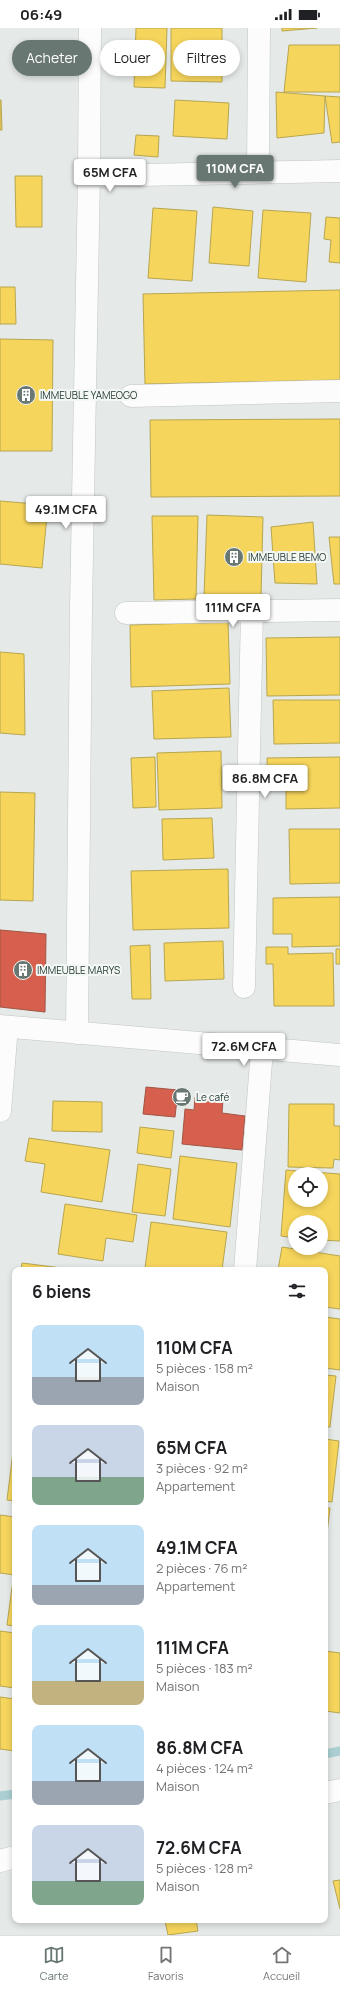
<!DOCTYPE html>
<html lang="fr">
<meta charset="utf-8">
<style>
body{margin:0;font-family:Manrope,sans-serif;background:#f6f6f6;color:#202124;height:100vh;display:flex;flex-direction:column;font-size:15px;white-space:nowrap}
*{box-sizing:border-box;margin:0}
p{font-size:13px;color:#757577}
.icon{flex:none;width:22px;height:22px;fill:none;stroke:currentColor;stroke-width:2;stroke-linecap:round;stroke-linejoin:round}
.map{position:relative;flex:1;overflow:hidden}
.drawer{position:absolute;left:12px;top:1239px;width:316px;height:656px;display:flex;flex-direction:column;background:#fff;border-radius:8px;box-shadow:0 2px 6px #0003}
.drawer>*{flex:none}
.guide{position:absolute;left:12px;top:12px;width:316px;height:36px;display:flex;gap:8px}
.tools{position:absolute;left:288px;top:1139px;display:grid;gap:8px}
.tools a{display:grid;place-items:center;width:40px;height:40px;border-radius:50%;background:#fff;box-shadow:0 2px 6px #0003;font-size:20px}
.price{position:absolute;translate:-50% -34px;padding:0 9px;border-radius:4px;background:#fff;color:#222;font-size:13px;line-height:26px;filter:drop-shadow(0 1px 2px #0008)}
.price::after{content:'';position:absolute;left:50%;top:24px;width:12px;height:9px;margin-left:-6px;background:inherit;clip-path:polygon(0 0,100% 0,50% 100%)}
.price.selected{background:#687772;color:#fff}
ul{padding:0;list-style:none}
li{display:flex;align-items:center;gap:12px;height:100px;padding:0 20px}
li span{display:grid;place-items:center;flex:none;width:112px;height:80px;border-radius:8px;color:#555}
li>.icon{margin-inline-start:auto}
span .icon{width:48px;height:48px;fill:#fffc;stroke-width:1}
li b{font-size:17px}
h2{display:flex;justify-content:space-between;align-items:center;height:48px;padding:0 20px;font-size:17px}
.pill{padding:0 14px;border-radius:18px;background:#fff;box-shadow:0 2px 6px #0003;font-size:14px;line-height:36px}
.pill.selected{background:#687772;color:#fff}
.status{display:flex;justify-content:space-between;align-items:center;height:28px;padding:0 20px;background:#fff;direction:ltr}
.status svg{height:11px;fill:currentColor}
.menu{display:flex;justify-content:space-around;align-items:center;height:56px;border-top:1px solid #e0e0e0;background:#fff;font-size:11px;color:#757577}
.menu a{display:grid;justify-items:center;gap:2px}
.menu .selected{color:#687772}
.map>svg:first-child{display:block}
</style>
<div class="status"><b>06:49</b><svg viewBox="0 0 49 12"><path d="M0 12V9h3v3zM5 12V6h3v6zM10 12V3h3v9zM15 12V0h3v12zM26 1h20v11H26zM47 4h2v5h-2z"/></svg></div>
<div class="map">
<svg width="340" height="1907" viewBox="0 0 340 1907">
<rect width="100%" height="100%" fill="#e5e9e7"/>
<!-- homes -->
<path fill="#f6d55c" stroke="#b7a650" fill-rule="evenodd" d="M136,0h31l-2,60 -31,-1z
M171,0h51v54l-51,-1z
M282,0h35l-35,3z
M289,17h51v47h-56z
M276,64l49,4 -1,37 -47,5z
M325,68l15,1v45l-8,1z
M0,72h1l1,30h-2z
M175,72l54,3 -2,36 -54,-3z
M136,107l23,1 -1,21 -24,-2z
M15,148h27v51h-26z
M213,179l40,4 -4,55 -40,-3z
M153,180l44,3 -5,70 -44,-3z
M263,182l48,3 -5,69 -48,-4z
M326,189l14,1v45l-11,-1 2,-22 -7,-1z
M0,259h15l1,37h-16z
M340,262v90l-195,4 -2,-90z
M0,311l53,1 -1,111h-52z
M340,391v77l-189,1 -1,-77z
M0,473l48,4 -6,63 -42,-4z
M207,487l56,2 -2,80 -57,-1z
M152,488h46l-2,83 -42,1z
M313,494l4,62 -42,-1 -4,-56z
M329,509h11v47h-6z
M228,594l2,62 -99,3 -1,-62z
M340,609v58l-73,1 -1,-58z
M0,624l24,2 1,81 -25,-2z
M229,660l2,49 -77,2 -2,-48z
M273,672h67v43l-66,1z
M221,723l1,57 -63,2 -2,-57z
M155,729l1,50 -23,1 -2,-50z
M340,729v51l-54,1v-21h-18l-1,-30z
M0,764l35,1 -2,108 -33,-1z
M212,790l2,40 -51,2 -1,-41z
M289,801h51v54l-50,1z
M228,841l1,59 -96,2 -2,-59z
M340,869v49l-48,1v-13h-19v-36z
M223,913l1,38 -59,2 -1,-38z
M150,917l1,54h-19l-2,-53z
M266,919h22v7l45,-1 1,53h-60l-1,-42h-7z
M336,921h4v15h-4z
M53,1073l49,1v30l-50,-1z
M289,1076h45v22h6v34l-6,-1 -1,9 -45,-1z
M140,1099l34,4 -3,27 -34,-5z
M29,1110l81,12 -8,52 -61,-10 4,-28 -20,-3z
M180,1128l57,7 -7,64 -57,-8z
M138,1136l33,5 -6,47 -33,-4z
M286,1142l54,4v67l-19,-1v-18h-26v16l-14,-2zM295,1146h26v26h-26z
M65,1176l72,11 -4,27 -27,-4 -3,23 -45,-7z
M151,1194l76,10 -5,38h-59l-18,-2z
M282,1219l58,9v53l-15,-2v-37h-47z
M22,1235l56,7h-57z
M325,1289l15,2v51l-15,-2z
M325,1347l11,1 -6,51h-5z
M325,1411l14,2 -7,61 -7,-1z
M13,1424h2v49l-8,-1z
M325,1480h5l-5,42z
M0,1487l15,2v58l-15,-2z
M12,1559l3,1v38l-8,-1z
M0,1603l15,2v55l-15,-2z
M325,1623l15,2v60l-15,-2z
M0,1669l15,2v52l-15,-2z
M340,1852v29l-7,-28z
M172,1892h24l2,11 -30,4 -3,-14z"/>
<!-- shops -->
<path fill="#d6604d" stroke="#a15545" d="M0,902l46,4 -1,78 -45,-5z
M146,1059l32,3 -3,27 -32,-3z
M195,1069l28,3 -1,13 23,3 -3,34 -60,-6 3,-35 9,1z"/>
<g fill="none" stroke-linecap="round" stroke-linejoin="round">
<!-- stream -->
<path stroke="#aaced2" stroke-width="9" d="M325,1726l15,-3
M0,1768l15,-2"/>
<defs>
<path id="street" d="M258,144l1,-144
M89,148l251,-5
M131,368l209,-5
M126,585l214,-3
M244,959l8,-376
M0,998l340,29
M77,1005l4,-425 8,-432 1,-148
M0,1083l7,-84
M245,1242l17,-221"/>
<path id="secondary" d="M325,1765l15,-3
M0,1833l15,-4"/>
</defs>
<!-- street casing -->
<use href="#street" stroke="#c2c6c4" stroke-width="23"/>
<!-- secondary casing -->
<use href="#secondary" stroke="#c1c6c4" stroke-width="23"/>
<!-- street -->
<use href="#street" stroke="#fbfcfb" stroke-width="22"/>
<!-- secondary -->
<use href="#secondary" stroke="#fbfcfb" stroke-width="22"/>
</g>
<!-- icons -->
<defs>
<symbol id="building-disc" viewBox="-11 -11 22 22"><circle r="9.5" fill="#687772" stroke="#f3f8f5"/><path d="M-4-6H4V6H1V3H-1V6H-4ZM-2.5-4.3h1.7v1.8h-1.7ZM.8-4.3h1.7v1.8H.8ZM-2.5-1h1.7V.8h-1.7ZM.8-1h1.7V.8H.8Z" fill="#fff"/></symbol>
<symbol id="cafe-disc" viewBox="-11 -11 22 22"><circle r="9.5" fill="#687772" stroke="#f3f8f5"/><path d="M-5.5-4.5H6V0H3Q3 3.5 0 3.5H-2.5Q-5.5 3.5-5.5 0ZM3-3.2v2h1.7v-2ZM-6 4.5H4V6H-6Z" fill="#fff"/></symbol>
</defs>
<g fill-rule="evenodd">
<use href="#building-disc" x="15" y="356" width="22" height="22"/>
<use href="#building-disc" x="223" y="518" width="22" height="22"/>
<use href="#building-disc" x="12" y="931" width="22" height="22"/>
<use href="#cafe-disc" x="171" y="1058" width="22" height="22"/>
</g>
<g text-anchor="middle" stroke-width="4" stroke-linejoin="round" paint-order="stroke">
<!-- poi labels -->
<g font-size="10" fill="#253a33" stroke="#f3f8f5" text-anchor="start">
<text x="40" y="371">IMMEUBLE YAMEOGO</text>
<text x="248" y="533">IMMEUBLE BEMO</text>
<text x="37" y="946">IMMEUBLE MARYS</text>
<text x="196" y="1073">Le café</text>
</g>
</g>
</svg>
<div class="tools">
<a><svg class="icon" aria-label="locate" viewBox="0 0 24 24"><circle cx="12" cy="12" r="6"/><path d="M12 2v4M12 18v4M2 12h4M18 12h4"/></svg></a>
<a><svg class="icon" aria-label="layers" viewBox="0 0 24 24"><path d="M12 4l9 5-9 5-9-5zM3 14l9 5 9-5"/></svg></a>
</div>
<b class="price selected" style="left:235px;top:161px">110M CFA</b>
<b class="price" style="left:110px;top:165px">65M CFA</b>
<b class="price" style="left:66px;top:502px">49.1M CFA</b>
<b class="price" style="left:233px;top:600px">111M CFA</b>
<b class="price" style="left:265px;top:771px">86.8M CFA</b>
<b class="price" style="left:244px;top:1039px">72.6M CFA</b>
<div class="guide">
<a class="pill selected">Acheter</a>
<a class="pill">Louer</a>
<a class="pill">Filtres</a>
</div>
<section class="drawer">
<h2>6 biens<svg class="icon" aria-label="filters" viewBox="0 0 24 24"><path d="M4 7h16M4 17h16"/><circle cx="9" cy="7" r="2"/><circle cx="15" cy="17" r="2"/></svg></h2>
<ul>
<li><span style="background:linear-gradient(#bfe0f5 65%,#9aa5b1 0)"><svg class="icon" aria-label="home" viewBox="0 0 24 24"><path d="M3 11l9-7 9 7M6 9v11h12V9"/></svg></span><div><b>110M CFA</b><p>5 pièces · 158 m²</p><p>Maison</p></div></li>
<li><span style="background:linear-gradient(#c9d6e8 65%,#7fa58c 0)"><svg class="icon" aria-label="home" viewBox="0 0 24 24"><path d="M3 11l9-7 9 7M6 9v11h12V9"/></svg></span><div><b>65M CFA</b><p>3 pièces · 92 m²</p><p>Appartement</p></div></li>
<li><span style="background:linear-gradient(#bfe0f5 75%,#9aa5b1 0)"><svg class="icon" aria-label="home" viewBox="0 0 24 24"><path d="M3 11l9-7 9 7M6 9v11h12V9"/></svg></span><div><b>49.1M CFA</b><p>2 pièces · 76 m²</p><p>Appartement</p></div></li>
<li><span style="background:linear-gradient(#bfe0f5 70%,#c2b280 0)"><svg class="icon" aria-label="home" viewBox="0 0 24 24"><path d="M3 11l9-7 9 7M6 9v11h12V9"/></svg></span><div><b>111M CFA</b><p>5 pièces · 183 m²</p><p>Maison</p></div></li>
<li><span style="background:linear-gradient(#bfe0f5 70%,#9aa5b1 0)"><svg class="icon" aria-label="home" viewBox="0 0 24 24"><path d="M3 11l9-7 9 7M6 9v11h12V9"/></svg></span><div><b>86.8M CFA</b><p>4 pièces · 124 m²</p><p>Maison</p></div></li>
<li><span style="background:linear-gradient(#c9d6e8 70%,#7fa58c 0)"><svg class="icon" aria-label="home" viewBox="0 0 24 24"><path d="M3 11l9-7 9 7M6 9v11h12V9"/></svg></span><div><b>72.6M CFA</b><p>5 pièces · 128 m²</p><p>Maison</p></div></li>
</ul>
</section>
</div>
<nav class="menu">
<a class="selected"><svg class="icon" aria-label="map" viewBox="0 0 24 24"><path d="M3 6l6-2 6 2 6-2v14l-6 2-6-2-6 2zM9 4v14M15 6v14"/></svg>Carte</a>
<a><svg class="icon" aria-label="saved" viewBox="0 0 24 24"><path d="M7 4h10v16l-5-4-5 4z"/></svg>Favoris</a>
<a><svg class="icon" aria-label="home" viewBox="0 0 24 24"><path d="M3 11l9-7 9 7M6 9v11h12V9"/></svg>Accueil</a>
</nav>
